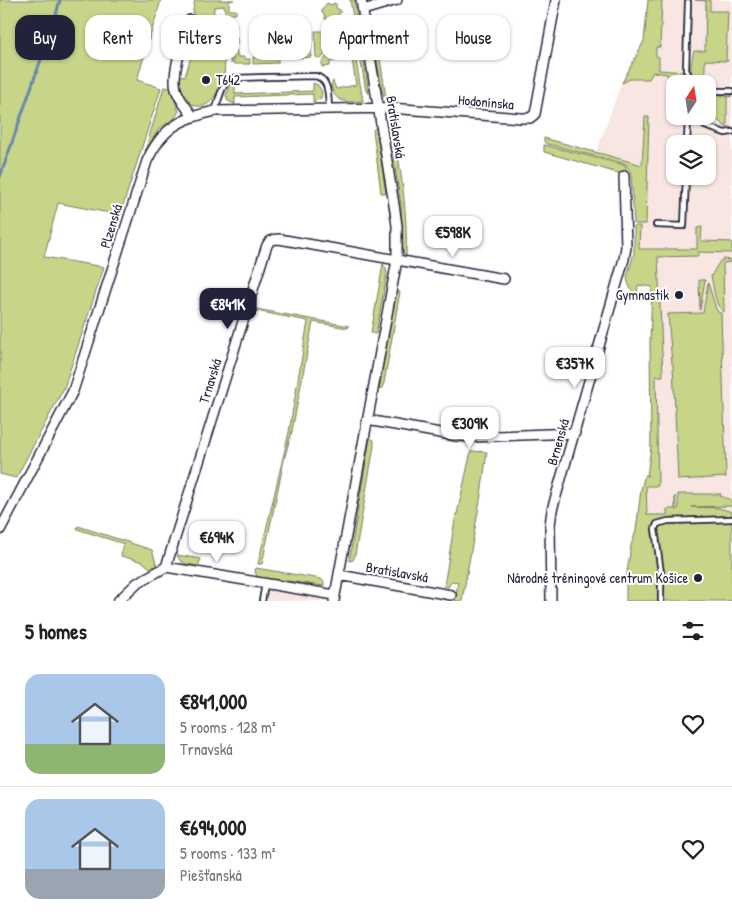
<!DOCTYPE html>
<meta charset="utf-8">
<style>
body{margin:0;font-family:"Patrick Hand",sans-serif;background:#f6f6f6;color:#202124;height:100vh;display:flex;flex-direction:column;font-size:19px;white-space:nowrap}
*{box-sizing:border-box;margin:0}
p{font-size:16px;color:#757577}
.icon{flex:none;width:28px;height:28px;fill:none;stroke:currentColor;stroke-width:2;stroke-linecap:round;stroke-linejoin:round}
.map{position:relative;height:601px;overflow:hidden}
.side{display:flex;flex-direction:column;background:#fff;flex:1}
.side>*{flex:none}
.guide{position:absolute;left:15px;top:15px;width:702px;height:45px;display:flex;gap:10px}
.needle{width:32px;rotate:12deg}
.controls{position:absolute;left:666px;top:75px;display:grid;gap:10px}
.controls a{display:grid;place-items:center;width:50px;height:50px;border-radius:10px;background:#fff;box-shadow:0 1px 4px #0004;font-size:25px}
.price{position:absolute;translate:-50% -42px;padding:0 11px;border-radius:10px;background:#fff;color:#222;font-size:16px;line-height:32px;filter:drop-shadow(0 1px 2px #0008)}
.price::after{content:'';position:absolute;left:50%;top:30px;width:15px;height:11px;margin-left:-8px;background:inherit;clip-path:polygon(0 0,100% 0,50% 100%)}
.price.selected{background:#22223b;color:#fff}
ul{padding:0;list-style:none}
li{display:flex;align-items:center;gap:15px;height:125px;padding:0 25px}
li+li{border-top:1px solid #e0e0e0}
li span{display:grid;place-items:center;flex:none;width:140px;height:100px;border-radius:15px;color:#555}
li>.icon{margin-inline-start:auto}
span .icon{width:60px;height:60px;fill:#fffc;stroke-width:1}
li b{font-size:21px}
h2{display:flex;justify-content:space-between;align-items:center;height:60px;padding:0 25px;font-size:21px}
.tag{padding:0 18px;border-radius:15px;background:#fff;box-shadow:0 1px 4px #0004;font-size:18px;line-height:45px}
.tag.selected{background:#22223b;color:#fff}
.map>svg:first-child{display:block}
</style>
<div class="map">
<svg width="732" height="601" viewBox="0 0 732 601">
<rect width="100%" height="100%" fill="#fff"/>
<filter id="ink" filterUnits="userSpaceOnUse"><feTurbulence type="fractalNoise" baseFrequency=".02" numOctaves="2"/><feDisplacementMap in="SourceGraphic" scale="10" xChannelSelector="R" yChannelSelector="G"/><feConvolveMatrix kernelMatrix="1 2 1 2 8 2 1 2 1" color-interpolation-filters="sRGB"/></filter>
<g filter="url(#ink)">
<!-- built -->
<path fill="#f7e6e1" fill-rule="evenodd" d="M648,0h84v512l-13,-4h-39l-11,7 -31,1 3,-27 4,-14 2,1 4,-42 -1,-91 2,-56 -14,-2 4,-120 -46,-12 27,-74 21,-38zM675,84h33v32h-33zM675,144h33v32h-33z
M266,582l69,13 -1,6h-72z"/>
<!-- green -->
<path fill="#c7d589" stroke="#747c62" d="M0,0h161l-24,80 24,8 -41,127 -62,-12 -14,54 60,10 -40,121 -48,90 -16,-4z
M195,0h39l-5,1v9h7v4h-11v-8l-11,1c0,8 -2,19 0,27 1,3 5,6 6,10 3,7 6,23 4,30 -2,7 -6,19 -11,25 -17,20 -36,-5 -34,-24l6,1 16,-52 -6,-2c-3,-8 -2,-14 0,-22z
M350,0h4l15,94 -3,-3z
M648,0h14l-2,47h-4v9l3,1v13l26,2 6,12h-7l-2,-4 -13,-1 -2,-5 -14,-2 -4,7h-19l-8,4 22,-42z
M695,0h15v11h18l-2,47 2,3 -23,-1v10l5,16h-2v-2l-11,-1c-9,-9 -6,-21 -3,-32h11l1,-50z
M327,3l4,2 3,-2 2,1v4l4,2v3l-3,2v3l-3,2 -3,-2 -3,2 -3,-1v-4l-3,-2v-3z
M374,21l12,76 -2,-1 -2,-5 -10,-59z
M225,25h11v3l-6,1v9h7v7l-7,1 1,18 -5,-19z
M315,31h25l2,2 -21,26 -5,-2z
M351,32l1,5 11,64c-16,2 -29,2 -32,-16l2,-4 3,8 20,-4 -4,-26 -22,3v4l-8,1v-5l25,-28z
M301,37h10v20l-18,1v-2l7,-2z
M232,49h4l2,8h6v2h6v5h-17z
M278,56v7l-25,1v-7z
M313,83l5,2 4,7 -1,6 -8,4v-8l-78,3v7l-7,-3 -2,-6 4,-9 5,-1v9l78,-3z
M164,87l6,1 9,23 -4,7 -16,11 -14,22z
M717,96h15l-5,1v29l5,2 -6,-1 -18,-15v-14z
M645,117h4l-3,107h-12l-3,-51 -5,-9 -79,-20 -3,-2v-4l98,27z
M388,124l3,1 3,6c7,42 14,82 12,125l-3,-4 -2,-47z
M376,127l10,66h-5l-8,-63z
M544,145l81,20 3,8h-10l-74,-21z
M634,226h6l-1,23h58v-21l5,-1 -1,14 31,1v11l-34,-1v4l-40,1 5,119h-7l2,110h-12l1,29h20v-6h8v-13l1,14 3,-2 -1,-1v-13h43l-1,2 12,4v6l-41,1 28,1 13,4v89h-106v-21l5,-35 5,-14 5,-42 4,-14 2,1 4,-29 -1,-104 2,-56 -14,-2 -1,9c-7,-3 -9,-10 -10,-17l7,-24z
M724,259l7,1v2l-8,1 1,49c-10,-6 -10,-25 -13,-36l9,-15z
M383,264l3,4 1,6 -11,60 -5,-1z
M699,280h6l-5,30z
M708,283l8,26 3,4h2l5,164 -48,3 -5,-115 -1,-1 -4,-50 35,-1z
M395,291l5,1 -16,91 -2,5 -3,1z
M256,309l93,17 -1,2 -35,-6 -21,109 -7,25 -23,108h-4l31,-132 19,-111 -52,-10z
M370,438l4,2v6l-19,109 -2,5 -4,1z
M471,451l16,1 -6,43 -19,106h-7l3,-19 -6,-1 -4,6 -4,-1 12,-72h1z
M78,526l74,24 5,16 -7,2 -7,-6 -22,-6 3,-12 -47,-15z
M177,555l24,4 -3,7c-10,-2 -17,-1 -21,-11z
M256,568l65,11 3,3v4l-67,-9 -2,-6z"/>
<g fill="none" stroke-linecap="round" stroke-linejoin="round">
<!-- stream -->
<path stroke="#6888ab" stroke-width="3" d="M0,177l54,-155 6,-22"/>
<defs>
<path id="lane" d="M688,2l-2,68 8,14
M708,91h24
M215,111c4,-11 6,-27 17,-33l83,-2c15,3 13,21 14,33
M705,126l20,7 7,-1
M687,144l1,-28
M656,225l28,1 2,-50
M262,601l3,-17
M661,601v-28l-6,-44 2,-5 11,-3 64,-2"/>
<path id="street" d="M363,10l34,-10
M190,20c-5,18 -19,50 -14,69 3,10 10,18 16,26
M367,420l90,16 16,1 102,-4
M0,530l73,-139 74,-230c15,-33 34,-43 68,-50l175,-3 131,10h9l5,-4 21,-114
M166,567l100,-319c2,-7 6,-9 13,-9l225,40
M339,575l112,20
M118,601l19,-18 29,-16 169,28
M334,601l63,-341v-34l-2,-15 -34,-211
M551,601l-1,-76 2,-15 72,-251 2,-12 -2,-71"/>
</defs>
<!-- lane casing -->
<use href="#lane" stroke="#22223b" stroke-width="8"/>
<!-- street casing -->
<use href="#street" stroke="#22223b" stroke-width="12"/>
<!-- lane -->
<use href="#lane" stroke="#fff" stroke-width="4.5"/>
<!-- street -->
<use href="#street" stroke="#fff" stroke-width="9"/>
</g>
</g>
<!-- markers -->
<g fill="#22223b" stroke="#fff" stroke-width="2">
<circle cx="206" cy="80" r="5"/>
<circle cx="679" cy="295" r="5"/>
<circle cx="698" cy="578" r="5"/>
</g>
<g text-anchor="middle" stroke-width="4" stroke-linejoin="round" paint-order="stroke">
<!-- poi labels -->
<g font-size="14" fill="#22223b" stroke="#fff" text-anchor="end">
<text x="216" y="85" text-anchor="start">T642</text>
<text x="669" y="300">Gymnastik</text>
<text x="688" y="583">Národné tréningové centrum Košice</text>
</g>
<!-- street labels -->
<g font-size="14" fill="#22223b" stroke="#fff">
<text transform="translate(486 102) rotate(5)" y="5">Hodonínska</text>
<text transform="translate(396 127) rotate(81)" y="5">Bratislavská</text>
<text transform="translate(111 226) rotate(-73)" y="5">Plzenská</text>
<text transform="translate(210 381) rotate(-73)" y="5">Trnavská</text>
<text transform="translate(558 442) rotate(-74)" y="5">Brnenská</text>
<text transform="translate(397 572) rotate(10)" y="5">Bratislavská</text>
</g>
</g>
</svg>
<div class="controls">
<a><svg class="needle" viewBox="-14 -14 28 28"><path d="M0-13l5 13h-10z" fill="#e53935"/><path d="M0 13l5-13h-10z" fill="#757577"/></svg></a>
<a><svg class="icon" aria-label="layers" viewBox="0 0 24 24"><path d="M12 4l9 5-9 5-9-5zM3 14l9 5 9-5"/></svg></a>
</div>
<b class="price" style="left:453px;top:258px">€598K</b>
<b class="price selected" style="left:228px;top:330px">€841K</b>
<b class="price" style="left:575px;top:389px">€357K</b>
<b class="price" style="left:470px;top:449px">€309K</b>
<b class="price" style="left:217px;top:563px">€694K</b>
<div class="guide">
<a class="tag selected">Buy</a>
<a class="tag">Rent</a>
<a class="tag">Filters</a>
<a class="tag">New</a>
<a class="tag">Apartment</a>
<a class="tag">House</a>
</div>
</div>
<section class="side">
<h2>5 homes<svg class="icon" aria-label="filters" viewBox="0 0 24 24"><path d="M4 7h16M4 17h16"/><circle cx="9" cy="7" r="2"/><circle cx="15" cy="17" r="2"/></svg></h2>
<ul>
<li><span style="background:linear-gradient(#a9c7e8 70%,#8fb573 0)"><svg class="icon" aria-label="home" viewBox="0 0 24 24"><path d="M3 11l9-7 9 7M6 9v11h12V9"/></svg></span><div><b>€841,000</b><p>5 rooms · 128 m²</p><p>Trnavská</p></div><svg class="icon" aria-label="heart" viewBox="0 0 24 24"><path d="M12 20l-8-8c-3-5 5-10 8-4 3-6 11-1 8 4z"/></svg></li>
<li><span style="background:linear-gradient(#a9c7e8 70%,#9aa5b1 0)"><svg class="icon" aria-label="home" viewBox="0 0 24 24"><path d="M3 11l9-7 9 7M6 9v11h12V9"/></svg></span><div><b>€694,000</b><p>5 rooms · 133 m²</p><p>Piešťanská</p></div><svg class="icon" aria-label="heart" viewBox="0 0 24 24"><path d="M12 20l-8-8c-3-5 5-10 8-4 3-6 11-1 8 4z"/></svg></li>
</ul>
</section>
